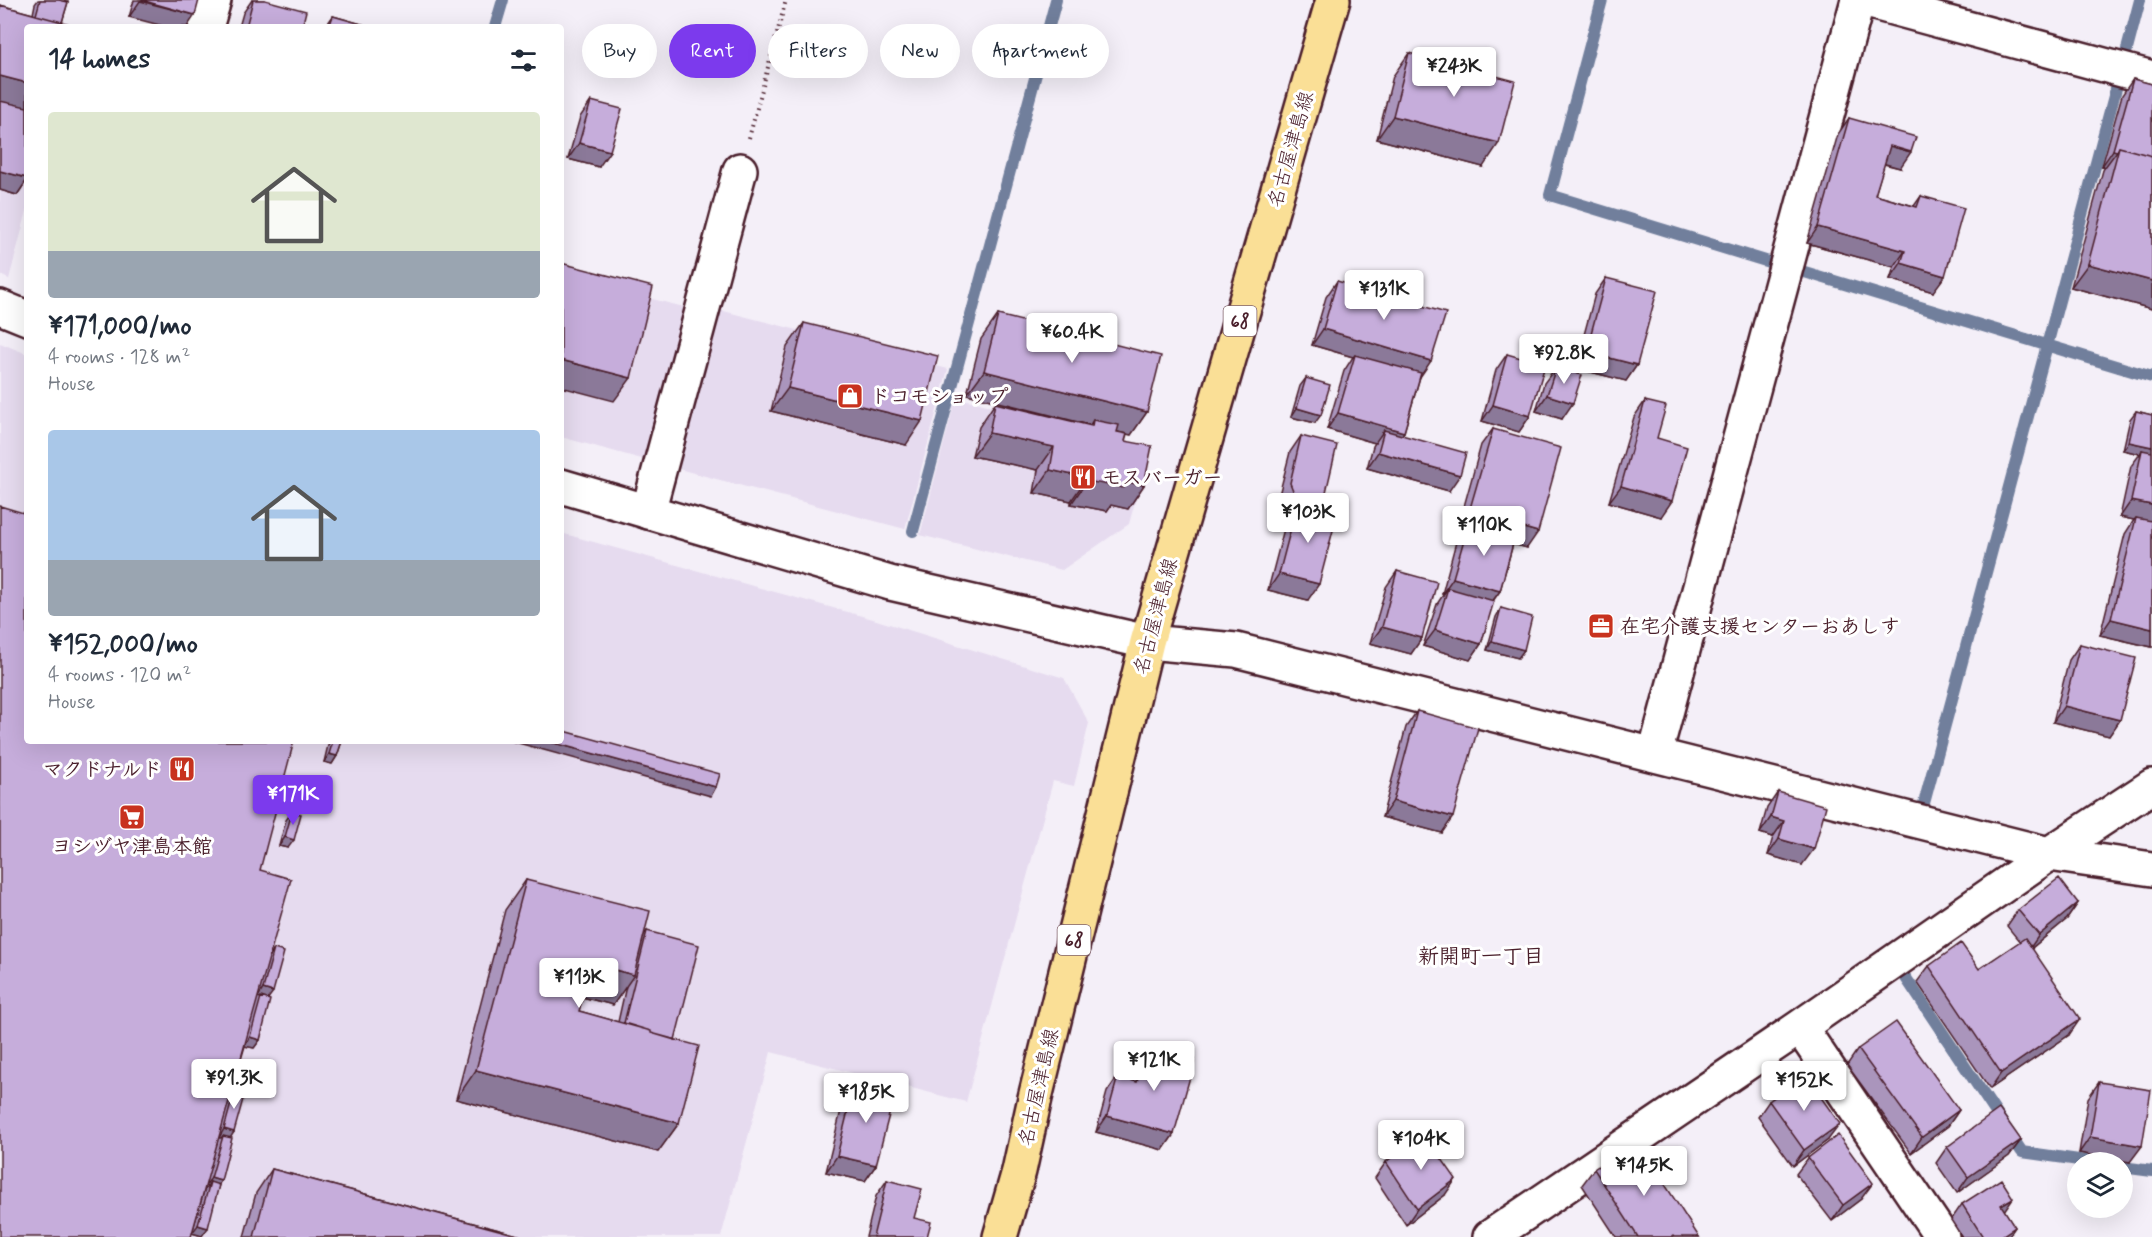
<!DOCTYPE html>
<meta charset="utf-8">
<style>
body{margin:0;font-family:Mynerve,"Klee One",sans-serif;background:#f6f6f7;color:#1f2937;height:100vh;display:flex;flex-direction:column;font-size:22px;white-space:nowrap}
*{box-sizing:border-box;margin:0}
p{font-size:20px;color:#747a83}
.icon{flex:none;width:33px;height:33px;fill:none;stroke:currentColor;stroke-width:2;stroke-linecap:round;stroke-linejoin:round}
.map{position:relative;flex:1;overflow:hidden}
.panel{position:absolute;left:24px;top:24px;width:540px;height:720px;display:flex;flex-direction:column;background:#fff;border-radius:6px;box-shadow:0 6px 24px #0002}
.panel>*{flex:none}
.banner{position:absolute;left:582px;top:24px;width:570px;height:54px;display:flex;gap:12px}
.fabs{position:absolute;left:2067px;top:1152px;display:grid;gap:12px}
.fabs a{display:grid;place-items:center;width:66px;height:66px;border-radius:50%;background:#fff;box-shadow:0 6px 24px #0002;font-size:30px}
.price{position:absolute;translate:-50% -51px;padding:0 14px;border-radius:6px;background:#fff;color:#222;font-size:20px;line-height:39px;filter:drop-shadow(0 2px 3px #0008)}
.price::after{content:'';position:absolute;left:50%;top:36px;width:18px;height:14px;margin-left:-9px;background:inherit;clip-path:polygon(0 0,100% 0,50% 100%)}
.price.on{background:#7c3aed;color:#fff}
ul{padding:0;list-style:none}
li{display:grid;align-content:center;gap:12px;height:318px;padding:0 24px}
li span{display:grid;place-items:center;height:186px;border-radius:6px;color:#555}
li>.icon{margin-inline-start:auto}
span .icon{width:108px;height:108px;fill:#fffc;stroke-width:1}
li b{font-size:26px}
h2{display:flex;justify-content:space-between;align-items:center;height:72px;padding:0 24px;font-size:26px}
.tag{padding:0 21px;border-radius:27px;background:#fff;box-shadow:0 6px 24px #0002;font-size:21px;line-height:54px}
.tag.on{background:#7c3aed;color:#fff}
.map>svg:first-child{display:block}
</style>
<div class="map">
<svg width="2152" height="1237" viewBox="0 0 2152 1237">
<rect width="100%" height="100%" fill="#f4eff8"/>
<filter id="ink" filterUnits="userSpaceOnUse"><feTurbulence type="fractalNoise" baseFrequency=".0167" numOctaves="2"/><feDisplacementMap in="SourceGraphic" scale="12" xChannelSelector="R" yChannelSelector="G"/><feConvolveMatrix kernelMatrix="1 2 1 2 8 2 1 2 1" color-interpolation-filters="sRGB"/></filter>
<g filter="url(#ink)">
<!-- built -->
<path fill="#e6dbef" d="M0,109l27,8v94l-18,68 -9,-4z
M561,276l131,33 -39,153 -92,-25z
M712,308l236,61 -43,160 -230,-61z
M0,343l27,11v387h534v-208l312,86 191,59 25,45 -15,63 -21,-5 -87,321 -195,-50 -50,185h-721z
M956,397l194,50 -21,77 -67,46 -142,-35z"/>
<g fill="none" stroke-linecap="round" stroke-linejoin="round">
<!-- stream -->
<path stroke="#717f9c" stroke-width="12" d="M1602,0l-52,195 219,67
M495,27l8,-27
M2125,57l15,-57
M1798,270l354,107
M913,531l143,-531
M1923,807l195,-726
M1906,978l116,174 71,10
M2122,1167l30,4"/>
<defs>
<path id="street" d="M1863,0l289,78
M206,27l8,-27
M648,512l92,-342
M1147,642l89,8 813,204 103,15
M1655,754l203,-754
M1800,1027l142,210
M1490,1237l310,-210 249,-173 103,-68"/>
<path id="secondary" d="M0,307l27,11
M561,486l329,97 257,59"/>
<path id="primary" d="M1000,1237l19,-66 16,-73 112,-456 186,-642"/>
</defs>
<!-- street casing -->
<use href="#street" stroke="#4a1f2b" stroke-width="38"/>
<!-- secondary casing -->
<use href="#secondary" stroke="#4a1f2b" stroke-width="38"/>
<!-- primary casing -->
<use href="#primary" stroke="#4a1f2b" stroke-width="38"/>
<!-- path -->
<path stroke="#4a1f2b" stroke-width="4" stroke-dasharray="1.5 4.5" stroke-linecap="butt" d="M749,138l37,-138"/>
<!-- street -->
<use href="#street" stroke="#fff" stroke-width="33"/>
<!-- secondary -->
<use href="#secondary" stroke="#fff" stroke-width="33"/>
<!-- primary -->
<use href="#primary" stroke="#fadf96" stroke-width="33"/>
</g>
<!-- wall -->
<path fill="#aa95bc" stroke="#4a1f2b" stroke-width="1.5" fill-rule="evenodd" d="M38,0h21l9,2 -6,20 18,5h-53v153l-10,15 -17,-5v-185l33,9 2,-10z
M134,0h65l-70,17z
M252,0h13l37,27h-63l4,-14z
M333,16l39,11h-47z
M1409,53l74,114 -106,-28 16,-63z
M2133,79l19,5v225l-81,-22 32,-117 2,-3 -3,-1 20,-71z
M591,101l8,66 -31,-8 12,-42z
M1849,118l51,50 -16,-4 -9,31 39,11 7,-10 12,96 -43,-13 4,-12 -87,-24 31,-109z
M1606,278l31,87 -11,16 -51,-13 20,-74z
M1337,281l83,96 -16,55 -3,3 48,56 -82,-23 6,-22 2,-3 -48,-14 17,-58 9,-14 -41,-12 14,-48z
M998,315l149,97 -16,23 -14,-3 8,9 19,44 -16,24 -17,-4 -4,6 -36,-7v-3l-37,-8 4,-23 -66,-14 7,-29 16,-24 94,22 -122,-31 14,-55z
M804,323l102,122 -135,-34 16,-64z
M1507,354l23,62 -11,16 -37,-11 14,-51z
M1556,367l6,52 -26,-8 8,-28z
M1306,378l9,45 -24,-6 9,-31z
M1645,401l12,37 4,79 -52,-15 25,-85z
M2136,411l16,4v232l-52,-12 25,-101 9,-14 -14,-3 11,-51 9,-12 -17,-4 7,-31z
M1493,429l34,119 -14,-4 -13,47 -7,10 -12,43 -11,16 -47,-14 14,-42 6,-9 -1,-1 15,-56 6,-8 -5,-2 23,-83z
M1301,436l18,74 -11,90 -40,-10 18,-69 4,-6 -5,-1 -7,-15 12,-47z
M1397,571l25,67 -11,16 -41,-11 16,-56z
M1501,608l23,42 -6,8 -31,-8 9,-33z
M2080,644l40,76 -11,16 -56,-14 16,-62z
M1417,711l25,122 -60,-16 24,-90z
M329,741h13l-5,15 -5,8 -8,-2z
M1778,792l24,73 -34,-10 5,-18 -13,-4 7,-25z
M292,812l-4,36 -9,-2 7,-26z
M260,870l10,86 4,-7 -6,50 -8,41 -6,8 -9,-2 -15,51 5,-8 -1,43 -4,5 -11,48 -17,51 -10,-3 12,-42 3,-4 -2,-1z
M526,880l117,56 4,-5 28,109 4,83 -21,29 -202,-53 49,-189zM626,986l-8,36 -39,-11 3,-14 31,8z
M2078,903l-11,16 -35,29 37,87 -79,54 -73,-107 12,-16 50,3 41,-27 -13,-16 11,-16z
M1147,1046l27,88 -11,16 -67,-18 11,-40 11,-16 13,4 5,-18z
M1858,1049l101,61 -11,16 -37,27 -64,-88z
M855,1082l21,83 -11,16 -39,-9 18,-74z
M2099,1082l31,80 -51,-9 9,-55z
M1769,1101l59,39 -35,26 -35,-49z
M2021,1140l-12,16 -52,37 -21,-30 11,-16z
M1808,1158l53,41 -29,22 -36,-47z
M1632,1159l67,78h-83l-34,-52 12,-16z
M1386,1162l59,33 -39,30 -31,-47z
M272,1169l253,68h-281l12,-44z
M887,1180l27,38 13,19h-61l10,-41z
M1962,1204l42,7 11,16 -7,10h-46l-11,-17z"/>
<!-- shaded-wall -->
<path fill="#8b7999" stroke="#4a1f2b" stroke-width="1.5" d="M140,1l55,14 -8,12h-20l-38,-10z
M0,76l27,7v28l-27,-7z
M1393,116l106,27 -16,24 -106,-28z
M579,143l31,8 -11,16 -31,-8z
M1890,146l21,6 -11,16 -22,-6z
M2113,150l4,1 -12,16 -3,-1z
M0,171l27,7v2l-10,15 -17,-5z
M1818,227l87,24 -11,16 -87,-24z
M1901,263l44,13 -12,16 -43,-13z
M2088,264l64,17v28l-81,-22z
M1323,329l108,32 -11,16 -66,-20 1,-2 -2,2 -41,-12z
M1586,352l51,13 -11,16 -51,-13z
M561,360l70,18 -17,23 -53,-14z
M984,371l163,41 -16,23 -39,-9 1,-6 -3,5 -123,-31z
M788,388l134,33 -16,24 -135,-34z
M1547,395l26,8 -11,16 -26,-8z
M1493,405l37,11 -11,16 -37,-11z
M1297,408l24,7 -6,8 -24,-6z
M1338,413l66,19 -11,16 -9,-18 -9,13 -48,-14z
M989,433l65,14 -16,23 -66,-14z
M2129,442l23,5v9l-10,-6 -2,4 -17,-4z
M1378,452l82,23 -11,16 -82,-23z
M1050,470l37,8 -16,23 -37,-8z
M1087,481l38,1 19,3 -16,24 -17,-4 -4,6 -36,-7z
M1621,486l51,15 -11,16 -52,-15z
M1296,498l27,7 -12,16 -14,-16 -7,10 -5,-1z
M2131,501l21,4v19l-16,-6 -2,2 -14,-3z
M1469,512l69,20 -11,16 -61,-17 3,-9 -6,8 -5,-2z
M1279,574l40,10 -11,16 -40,-10z
M1453,578l47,13 -12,16 -40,-19 -5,7 -1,-1z
M2111,619l41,10v18l-52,-12z
M1382,627l40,11 -11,16 -41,-11z
M1435,630l46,14 -11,16 -47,-14z
M1492,641l32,9 -6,8 -31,-8z
M2064,706l56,14 -11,16 -56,-14z
M511,741h36l169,46 -5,9z
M329,754l8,2 -5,8 -8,-2z
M1393,801l60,16 -11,16 -60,-16z
M1771,817l13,4 -11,16 -13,-4z
M285,837l9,3 -6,8 -9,-2z
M1779,839l35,10 -12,16 -34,-10z
M2078,903l-11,16 -39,32 11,-16z
M592,964l42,11 -21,30 -42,-11z
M263,989l10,3 -6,8 -9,-3z
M2080,1019l-11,16 -79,54 11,-16z
M250,1037l10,3 -6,8 -10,-2z
M476,1070l203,53 -21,29 -202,-53z
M1959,1110l-11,16 -37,27 11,-16z
M1107,1116l67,18 -11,16 -67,-18z
M1840,1124l-12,16 -35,26 11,-16z
M224,1129l10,3 -5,8 -6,-4 -2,2h-2z
M2090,1137l52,9 -12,16 -51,-9z
M2021,1140l-12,16 -52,37 11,-16z
M837,1156l39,9 -11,16 -39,-9z
M211,1178l10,3 -6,8 -5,-7 -3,5 -2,-1z
M1456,1179l-11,16 -39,30 11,-16z
M1873,1183l-12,16 -29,22 11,-16z
M2013,1198l-11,16 -1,-9z
M198,1225l10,3 -6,8 -10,-3z
M2015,1227l-7,10h-8z"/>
<!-- building -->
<path fill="#c6addb" stroke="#4a1f2b" stroke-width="1.5" d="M40,0h19l9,2 -6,20 -26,-7z
M141,0h58l-4,15z
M253,0h12l41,11 -4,16h-56z
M0,5l80,22h-53v56l-27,-7z
M333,16l39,11h-43z
M1409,53l106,28 -16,62 -106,-27z
M2133,79l19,5v72l-33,-9 -2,4 -4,-1z
M0,101l27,6v71l-27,-7z
M591,101l31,8 -12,42 -31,-8z
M1849,118l67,19 -5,15 -21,-6 -15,49 42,12 4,-11 43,12 -19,68 -44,-13 4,-12 -87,-24z
M2119,147l33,9v125l-64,-17z
M561,263l92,24 -22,91 -70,-18z
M1606,278l51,13 -20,74 -51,-13z
M1337,281l109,32 -15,48 -108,-32z
M998,315l163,41 -14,56 -163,-41z
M804,323l134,33 -16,65 -134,-33z
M1507,354l38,11 -15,51 -37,-11z
M1355,355l66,18 -17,59 -66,-19z
M1556,367l26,8 -9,28 -26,-8z
M1306,378l24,7 -9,30 -24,-7z
M1645,401l21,5 -9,32 30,9 -15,54 -51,-15z
M995,403l97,23 1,-6 26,5 -2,7 10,2 -2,7 27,5 -8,39 -19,-3 -2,6 -36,-7v-3l-37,-8 4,-23 -65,-14z
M2136,411l16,4v32l-23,-5z
M1493,429l68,19 -23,84 -69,-20z
M1384,430l82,23 -6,22 -82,-23z
M1301,436l36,9 -14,60 -27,-7 -6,-15z
M2142,450l10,2v53l-21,-4z
M1297,505l40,10 -18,69 -40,-10z
M0,506l27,8v227h267l-34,129 31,9 -100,358h-191z
M2136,518l16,3v108l-41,-10z
M1469,522l46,14 -15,55 -47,-13z
M1397,571l40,11 -15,56 -40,-11z
M1448,588l46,13 -13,43 -46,-14z
M1501,608l31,9 -8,33 -32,-9z
M2080,644l56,14 -16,62 -56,-14z
M1417,711l61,17 -25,89 -60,-16z
M561,730l159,44 -4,13 -169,-46h14z
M333,741h9l-5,15 -8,-2z
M1778,792l48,14 -12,43 -35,-10 5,-18 -13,-4z
M292,812l9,2 -7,26 -9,-3z
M2059,878l19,25 -39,32 -21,-25z
M526,880l124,31 -16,64 -42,-11 -13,47 72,20v2l48,13 -20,77 -203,-53z
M647,931l52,14 -24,95 -24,-7v-2l-27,-8z
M2025,938l55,81 -79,54 -72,-107 32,-23 18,26z
M274,949l10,3 -11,40 -10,-3z
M261,997l9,3 -10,40 -10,-3z
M1896,1022l63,88 -37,27 -64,-88z
M1147,1046l48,13 -21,75 -67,-18 11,-40 19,6z
M1805,1075l35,49 -36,26 -35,-49z
M855,1082l40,10 -19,73 -39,-9z
M2099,1082l52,8 -9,56 -52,-9z
M235,1089l10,3 -11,40 -10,-3z
M1999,1109l22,31 -53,37 -21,-30z
M1423,1132l33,47 -39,30 -31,-47z
M1838,1135l35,48 -30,22 -35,-47z
M223,1136l9,2 -11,43 -10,-3z
M1625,1148l7,11 12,-7 55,85h-25l-1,-1 -1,1h-34l-44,-68z
M272,1169l253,68h-271z
M2001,1179l12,19 -12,7 14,22 -15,10h-17l-21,-33z
M887,1180l35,9 -8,29 17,4 -4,15h-54z
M210,1182l9,3 -11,43 -10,-3z"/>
</g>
<!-- icons -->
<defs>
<symbol id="shop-square" viewBox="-11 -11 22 22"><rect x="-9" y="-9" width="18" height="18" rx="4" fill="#c8321e" stroke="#fff"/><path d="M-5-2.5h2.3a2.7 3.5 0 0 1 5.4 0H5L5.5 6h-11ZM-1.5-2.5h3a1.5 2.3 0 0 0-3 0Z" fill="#fff"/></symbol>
<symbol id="restaurant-square" viewBox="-11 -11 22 22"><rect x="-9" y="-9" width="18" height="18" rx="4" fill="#c8321e" stroke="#fff"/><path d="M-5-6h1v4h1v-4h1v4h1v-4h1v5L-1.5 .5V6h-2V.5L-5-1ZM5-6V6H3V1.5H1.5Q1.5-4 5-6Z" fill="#fff"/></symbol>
<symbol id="office-square" viewBox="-11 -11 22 22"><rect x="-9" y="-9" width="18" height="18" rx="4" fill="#c8321e" stroke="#fff"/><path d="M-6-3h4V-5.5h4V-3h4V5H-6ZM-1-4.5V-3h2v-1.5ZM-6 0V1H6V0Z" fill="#fff"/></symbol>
<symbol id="supermarket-square" viewBox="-11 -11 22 22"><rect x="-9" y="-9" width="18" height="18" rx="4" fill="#c8321e" stroke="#fff"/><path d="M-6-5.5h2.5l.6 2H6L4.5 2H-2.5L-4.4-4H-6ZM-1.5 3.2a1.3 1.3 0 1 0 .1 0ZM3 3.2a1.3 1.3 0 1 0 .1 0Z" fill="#fff"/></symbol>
</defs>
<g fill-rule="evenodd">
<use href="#shop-square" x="835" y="381" width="30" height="30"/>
<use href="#restaurant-square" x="1068" y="462" width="30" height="30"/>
<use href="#office-square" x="1586" y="611" width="30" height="30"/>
<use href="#restaurant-square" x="167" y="754" width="30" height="30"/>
<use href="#supermarket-square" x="117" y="802" width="30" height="30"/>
</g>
<g text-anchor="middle" stroke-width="6" stroke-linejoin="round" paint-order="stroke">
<!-- shield labels -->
<g fill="#fff" stroke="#80626b" stroke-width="1.5">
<rect x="1223.5" y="306" width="33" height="30" rx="4.5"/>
<rect x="1057.5" y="925" width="33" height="30" rx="4.5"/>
</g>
<g font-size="18" font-weight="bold" fill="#4a1f2b">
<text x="1240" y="327">68</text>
<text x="1074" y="946">68</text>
</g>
<!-- street labels -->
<g font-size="20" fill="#4a1f2b" stroke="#fff">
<text transform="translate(1290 149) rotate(-74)" y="7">名古屋津島線</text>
<text transform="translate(1155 616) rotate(-75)" y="7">名古屋津島線</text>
<text transform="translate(1038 1087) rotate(-77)" y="7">名古屋津島線</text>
</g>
<!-- poi labels -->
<g font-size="20" font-weight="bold" fill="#4a1f2b" stroke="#fff" text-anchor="start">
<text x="870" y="403">ドコモショップ</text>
<text x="1102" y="484">モスバーガー</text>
<text x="1620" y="633">在宅介護支援センターおあしす</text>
<text x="162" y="776" text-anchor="end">マクドナルド</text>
<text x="132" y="853" text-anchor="middle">ヨシヅヤ津島本館</text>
</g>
<!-- neighbourhood labels -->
<g font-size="21" font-weight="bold" fill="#4a1f2b" stroke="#fff">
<text x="1481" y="963">新開町一丁目</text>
</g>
</g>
</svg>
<div class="fabs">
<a><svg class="icon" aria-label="layers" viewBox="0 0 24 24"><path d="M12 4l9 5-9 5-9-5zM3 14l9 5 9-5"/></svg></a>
</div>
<b class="price" style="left:1454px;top:98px">¥243K</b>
<b class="price" style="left:1384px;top:321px">¥131K</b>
<b class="price" style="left:1072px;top:364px">¥60.4K</b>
<b class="price" style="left:1564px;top:385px">¥92.8K</b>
<b class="price" style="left:1308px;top:544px">¥103K</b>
<b class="price" style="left:1484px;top:557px">¥110K</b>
<b class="price on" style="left:293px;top:826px">¥171K</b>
<b class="price" style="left:579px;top:1009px">¥113K</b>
<b class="price" style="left:1154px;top:1092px">¥121K</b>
<b class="price" style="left:234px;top:1110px">¥91.3K</b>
<b class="price" style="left:1804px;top:1112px">¥152K</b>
<b class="price" style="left:866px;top:1124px">¥185K</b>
<b class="price" style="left:1421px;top:1171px">¥104K</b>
<b class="price" style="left:1644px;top:1197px">¥145K</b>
<div class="banner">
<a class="tag">Buy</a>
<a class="tag on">Rent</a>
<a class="tag">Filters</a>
<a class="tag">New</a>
<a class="tag">Apartment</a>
</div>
<section class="panel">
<h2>14 homes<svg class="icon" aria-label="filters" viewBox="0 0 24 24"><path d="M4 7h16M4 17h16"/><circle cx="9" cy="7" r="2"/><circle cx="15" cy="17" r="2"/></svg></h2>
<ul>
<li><span style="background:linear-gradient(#dfe7d0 75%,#9aa5b1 0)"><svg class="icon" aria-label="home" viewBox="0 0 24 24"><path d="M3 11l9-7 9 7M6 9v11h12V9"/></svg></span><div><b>¥171,000/mo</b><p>4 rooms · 128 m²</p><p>House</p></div></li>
<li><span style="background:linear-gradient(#a9c7e8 70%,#9aa5b1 0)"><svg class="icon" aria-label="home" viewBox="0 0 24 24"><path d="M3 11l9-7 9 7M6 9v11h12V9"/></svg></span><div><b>¥152,000/mo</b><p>4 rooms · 120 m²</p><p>House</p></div></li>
</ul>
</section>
</div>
